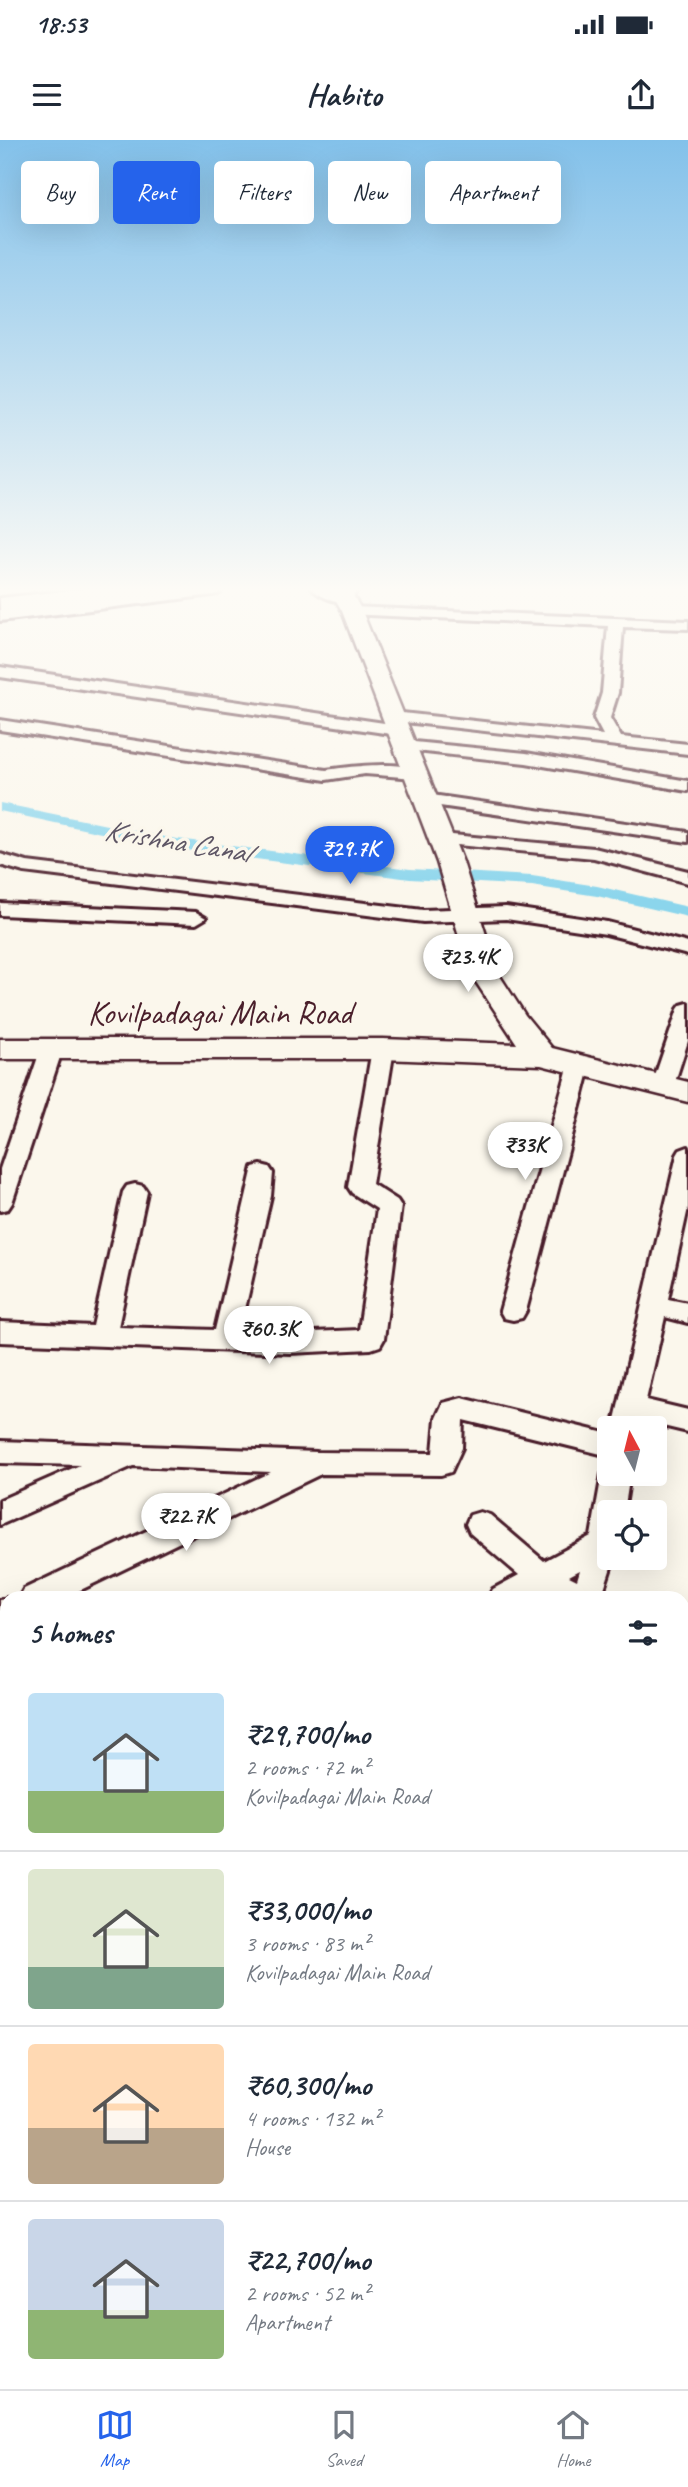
<!DOCTYPE html>
<meta charset="utf-8">
<style>
body{margin:0;font-family:Caveat,sans-serif;background:#f2f2f3;color:#1f2937;height:100vh;display:flex;flex-direction:column;font-size:26px;white-space:nowrap}
*{box-sizing:border-box;margin:0}
p{font-size:23px;color:#747a83}
.icon{flex:none;width:38px;height:38px;fill:none;stroke:currentColor;stroke-width:2;stroke-linecap:round;stroke-linejoin:round}
.map{position:relative;flex:1;overflow:hidden}
.side{position:absolute;left:0px;top:1451px;width:690px;height:800px;display:flex;flex-direction:column;background:#fff;border-radius:21px 21px 0 0;box-shadow:0 7px 28px #0002}
.side>*{flex:none}
.hud{position:absolute;left:21px;top:21px;width:648px;height:63px;display:flex;gap:14px}
.needle{width:46px;rotate:353deg}
.controls{position:absolute;left:597px;top:1276px;display:grid;gap:14px}
.controls a{display:grid;place-items:center;width:70px;height:70px;border-radius:7px;background:#fff;box-shadow:0 7px 28px #0002;font-size:35px}
.price{position:absolute;translate:-50% -60px;padding:0 16px;border-radius:24px;background:#fff;color:#222;font-size:23px;line-height:46px;filter:drop-shadow(0 2px 4px #0008)}
.price::after{content:'';position:absolute;left:50%;top:42px;width:21px;height:16px;margin-left:-10px;background:inherit;clip-path:polygon(0 0,100% 0,50% 100%)}
.price.selected{background:#2563eb;color:#fff}
ul{padding:0;list-style:none}
li{display:flex;align-items:center;gap:21px;height:175px;padding:0 28px}
li+li{border-top:2px solid #e0e1e3}
li span{display:grid;place-items:center;flex:none;width:196px;height:140px;border-radius:7px;color:#555}
li>.icon{margin-inline-start:auto}
span .icon{width:84px;height:84px;fill:#fffc;stroke-width:1}
li b{font-size:30px}
h2{display:flex;justify-content:space-between;align-items:center;height:84px;padding:0 28px;font-size:30px}
.tag{padding:0 24px;border-radius:7px;background:#fff;box-shadow:0 7px 28px #0002;font-size:24px;line-height:63px}
.tag.selected{background:#2563eb;color:#fff}
.status{display:flex;justify-content:space-between;align-items:center;height:49px;padding:0 35px;background:#fff;direction:ltr}
.status svg{height:19px;fill:currentColor}
header{display:flex;justify-content:space-between;align-items:center;height:91px;padding:0 28px;background:#fff;font-size:32px;font-weight:700}
.tabs{display:flex;justify-content:space-around;align-items:center;height:98px;border-top:2px solid #e0e1e3;background:#fff;font-size:19px;color:#747a83}
.tabs a{display:grid;justify-items:center;gap:4px}
.tabs .selected{color:#2563eb}
.map>svg:first-child{display:block}
</style>
<div class="status"><b>18:53</b><svg viewBox="0 0 49 12"><path d="M0 12V9h3v3zM5 12V6h3v6zM10 12V3h3v9zM15 12V0h3v12zM26 1h20v11H26zM47 4h2v5h-2z"/></svg></div>
<header><svg class="icon" aria-label="menu" viewBox="0 0 24 24"><path d="M4 6h16M4 12h16M4 18h16"/></svg>Habito<svg class="icon" aria-label="share" viewBox="0 0 24 24"><path d="M12 15V3M7 8l5-5 5 5M5 13v7h14v-7"/></svg></header>
<div class="map">
<svg width="688" height="2249" viewBox="0 0 688 2249">
<rect width="100%" height="100%" fill="#fbf7ec"/>
<filter id="ink" filterUnits="userSpaceOnUse"><feTurbulence type="fractalNoise" baseFrequency=".0143" numOctaves="2"/><feDisplacementMap in="SourceGraphic" scale="14" xChannelSelector="R" yChannelSelector="G"/><feConvolveMatrix kernelMatrix="1 2 1 2 8 2 1 2 1" color-interpolation-filters="sRGB"/></filter>
<g filter="url(#ink)">
<g fill="none" stroke-linecap="round" stroke-linejoin="round">
<!-- canal -->
<path fill="#8bd5ec" fill-rule="evenodd" d="M0,663l170,35 240,31 122,7 65,10 91,21v10l-91,-21 -65,-10 -122,-7 -240,-31 -170,-37z"/>
<defs>
<path id="street" d="M352,467l336,14v8l-65,-2 -5,66 -8,25 11,19 67,7v10l-301,-34 -2,-3 8,-5 210,23 -9,-17 8,-25 6,-67 -261,-12 -2,-3 2,-3z
M0,527l398,58 8,5 -8,5 -398,-58z
M0,580l326,50c20,-3 84,-11 97,3l-8,5 -50,-4 -39,6 -326,-50z
M404,601l122,12 162,28v10l-162,-28 -128,-14 -2,-3 2,-3z
M425,654l263,38v10l-269,-39 -3,-4z
M441,694l153,14 94,23v12l-94,-25 -159,-15 -3,-4z
M0,714l27,8 396,48 83,-3 101,15 81,21v12l-82,-21 -100,-15 -83,3 -399,-50 -24,-7z
M0,763l196,9 10,6 -10,6 -196,-9z
M688,863v38l-14,44 -3,5h-16l-3,-5 26,-76 3,-4z
M52,901l7,2 4,5 -51,155 -4,6 -8,2v-42l41,-121 4,-5z
M383,902l7,2 4,5 -22,135 25,16 4,6 -17,133 -4,7 -9,3 -81,4 -290,-11v-20l93,4 30,-134 4,-6 8,-2 8,2 4,6 -29,135 97,3 38,-163 8,-2 8,2 4,6 -2,23 -31,135 50,2 69,-3 18,-121 -25,-16 -4,-6 24,-138 4,-5z
M580,917l8,2 3,5 -65,247 -4,7 -9,2 -9,-2 -4,-7 69,-247 3,-5z
M688,1007v61l-20,91 20,4v20l-23,-6 -19,83 42,10v22l-46,-11 -1,7h-28l64,-273 3,-5z
M462,1258l147,36v22l-146,-36 -1,28 -11,24 -10,3 -120,-1 -257,124h-45l5,-9 247,-117 -138,-6 -133,59v-25l80,-35 -80,-2v-22l317,11 116,1 3,-35 7,-15z
M609,1325v9h21l-6,38h-15v46h5l-13,40h-47l-12,-6 -11,6h-43l5,-9 26,-14 -49,-42 -4,-9 4,-9 10,-3 10,3 54,46 47,-25 11,-62zM580,1430l-3,10 -8,-4z
M7,1458v27l-7,2v-27z
M682,1533l6,2v28l-6,-1z
M7,1579v31l-7,3v-31z
M682,1647l6,1v32l-6,-1z
M0,1663h7v32h-7z
M0,1729l7,3v40l-7,-3z
M682,1844h6v36h-6z
M0,2037l7,2v47l-7,-3z
M25,2244h47l-2,5h-47z
M118,2244h44l2,5h-44z
M241,2244h43l-2,5h-43z
M408,2244h111v5h-109z"/>
<path id="secondary" d="M329,448h20l13,23 101,251 35,111 27,42 27,33 136,34v20l-147,-37 -158,-6h-383v-20h383l134,5 -47,-71 -33,-111 -95,-251z"/>
<path id="primary" d="M162,448h61l-3,5 -8,2 -212,26v-14z
M312,448h46l-7,13c-12,3 -31,-3 -39,-13z"/>
<path id="highway" d="M90,448h62l-3,5 -8,2 -141,17v-14z"/>
</defs>
<!-- street casing -->
<use href="#street" stroke="#4a1f2b" stroke-width="6"/>
<!-- secondary casing -->
<use href="#secondary" stroke="#4a1f2b" stroke-width="5"/>
<!-- primary casing -->
<use href="#primary" stroke="#4a1f2b" stroke-width="6"/>
<!-- highway casing -->
<use href="#highway" stroke="#4a1f2b" stroke-width="6"/>
<!-- street -->
<use href="#street" fill="#fbf7ec" fill-rule="evenodd"/>
<!-- secondary -->
<use href="#secondary" fill="#fbf7ec" fill-rule="evenodd"/>
<!-- primary -->
<use href="#primary" fill="#fbf7ec" fill-rule="evenodd"/>
<!-- highway -->
<use href="#highway" fill="#fbf7ec" fill-rule="evenodd"/>
</g>
</g>
<!-- sky -->
<linearGradient id="sky" x2="0" y2="1"><stop stop-color="#83c1ea"/><stop offset="0.59" stop-color="#fdfbf6"/><stop offset="1" stop-color="#fdfbf6" stop-opacity="0"/></linearGradient>
<rect width="688" height="762" fill="url(#sky)"/>
<g text-anchor="middle" stroke-width="7" stroke-linejoin="round" paint-order="stroke">
<!-- far-water labels -->
<g font-size="30" font-style="italic" fill="#5e5665" stroke="#fbf7ec">
<text transform="translate(177 701) rotate(9)" y="10">Krishna Canal</text>
</g>
<!-- street labels -->
<g font-size="33" fill="#4a1f2b" stroke="#fbf7ec">
<text x="220" y="884">Kovilpadagai Main Road</text>
</g>
</g>
</svg>
<div class="controls">
<a><svg class="needle" viewBox="-14 -14 28 28"><path d="M0-13l5 13h-10z" fill="#e53935"/><path d="M0 13l5-13h-10z" fill="#747a83"/></svg></a>
<a><svg class="icon" aria-label="locate" viewBox="0 0 24 24"><circle cx="12" cy="12" r="6"/><path d="M12 2v4M12 18v4M2 12h4M18 12h4"/></svg></a>
</div>
<b class="price selected" style="left:350px;top:746px">₹29.7K</b>
<b class="price" style="left:468px;top:854px">₹23.4K</b>
<b class="price" style="left:525px;top:1042px">₹33K</b>
<b class="price" style="left:269px;top:1226px">₹60.3K</b>
<b class="price" style="left:186px;top:1413px">₹22.7K</b>
<div class="hud">
<a class="tag">Buy</a>
<a class="tag selected">Rent</a>
<a class="tag">Filters</a>
<a class="tag">New</a>
<a class="tag">Apartment</a>
</div>
<section class="side">
<h2>5 homes<svg class="icon" aria-label="filters" viewBox="0 0 24 24"><path d="M4 7h16M4 17h16"/><circle cx="9" cy="7" r="2"/><circle cx="15" cy="17" r="2"/></svg></h2>
<ul>
<li><span style="background:linear-gradient(#bfe0f5 70%,#8fb573 0)"><svg class="icon" aria-label="home" viewBox="0 0 24 24"><path d="M3 11l9-7 9 7M6 9v11h12V9"/></svg></span><div><b>₹29,700/mo</b><p>2 rooms · 72 m²</p><p>Kovilpadagai Main Road</p></div></li>
<li><span style="background:linear-gradient(#dfe7d0 70%,#7fa58c 0)"><svg class="icon" aria-label="home" viewBox="0 0 24 24"><path d="M3 11l9-7 9 7M6 9v11h12V9"/></svg></span><div><b>₹33,000/mo</b><p>3 rooms · 83 m²</p><p>Kovilpadagai Main Road</p></div></li>
<li><span style="background:linear-gradient(#ffd9b3 60%,#b9a48a 0)"><svg class="icon" aria-label="home" viewBox="0 0 24 24"><path d="M3 11l9-7 9 7M6 9v11h12V9"/></svg></span><div><b>₹60,300/mo</b><p>4 rooms · 132 m²</p><p>House</p></div></li>
<li><span style="background:linear-gradient(#c9d6e8 65%,#8fb573 0)"><svg class="icon" aria-label="home" viewBox="0 0 24 24"><path d="M3 11l9-7 9 7M6 9v11h12V9"/></svg></span><div><b>₹22,700/mo</b><p>2 rooms · 52 m²</p><p>Apartment</p></div></li>
</ul>
</section>
</div>
<nav class="tabs">
<a class="selected"><svg class="icon" aria-label="map" viewBox="0 0 24 24"><path d="M3 6l6-2 6 2 6-2v14l-6 2-6-2-6 2zM9 4v14M15 6v14"/></svg>Map</a>
<a><svg class="icon" aria-label="saved" viewBox="0 0 24 24"><path d="M7 4h10v16l-5-4-5 4z"/></svg>Saved</a>
<a><svg class="icon" aria-label="home" viewBox="0 0 24 24"><path d="M3 11l9-7 9 7M6 9v11h12V9"/></svg>Home</a>
</nav>
